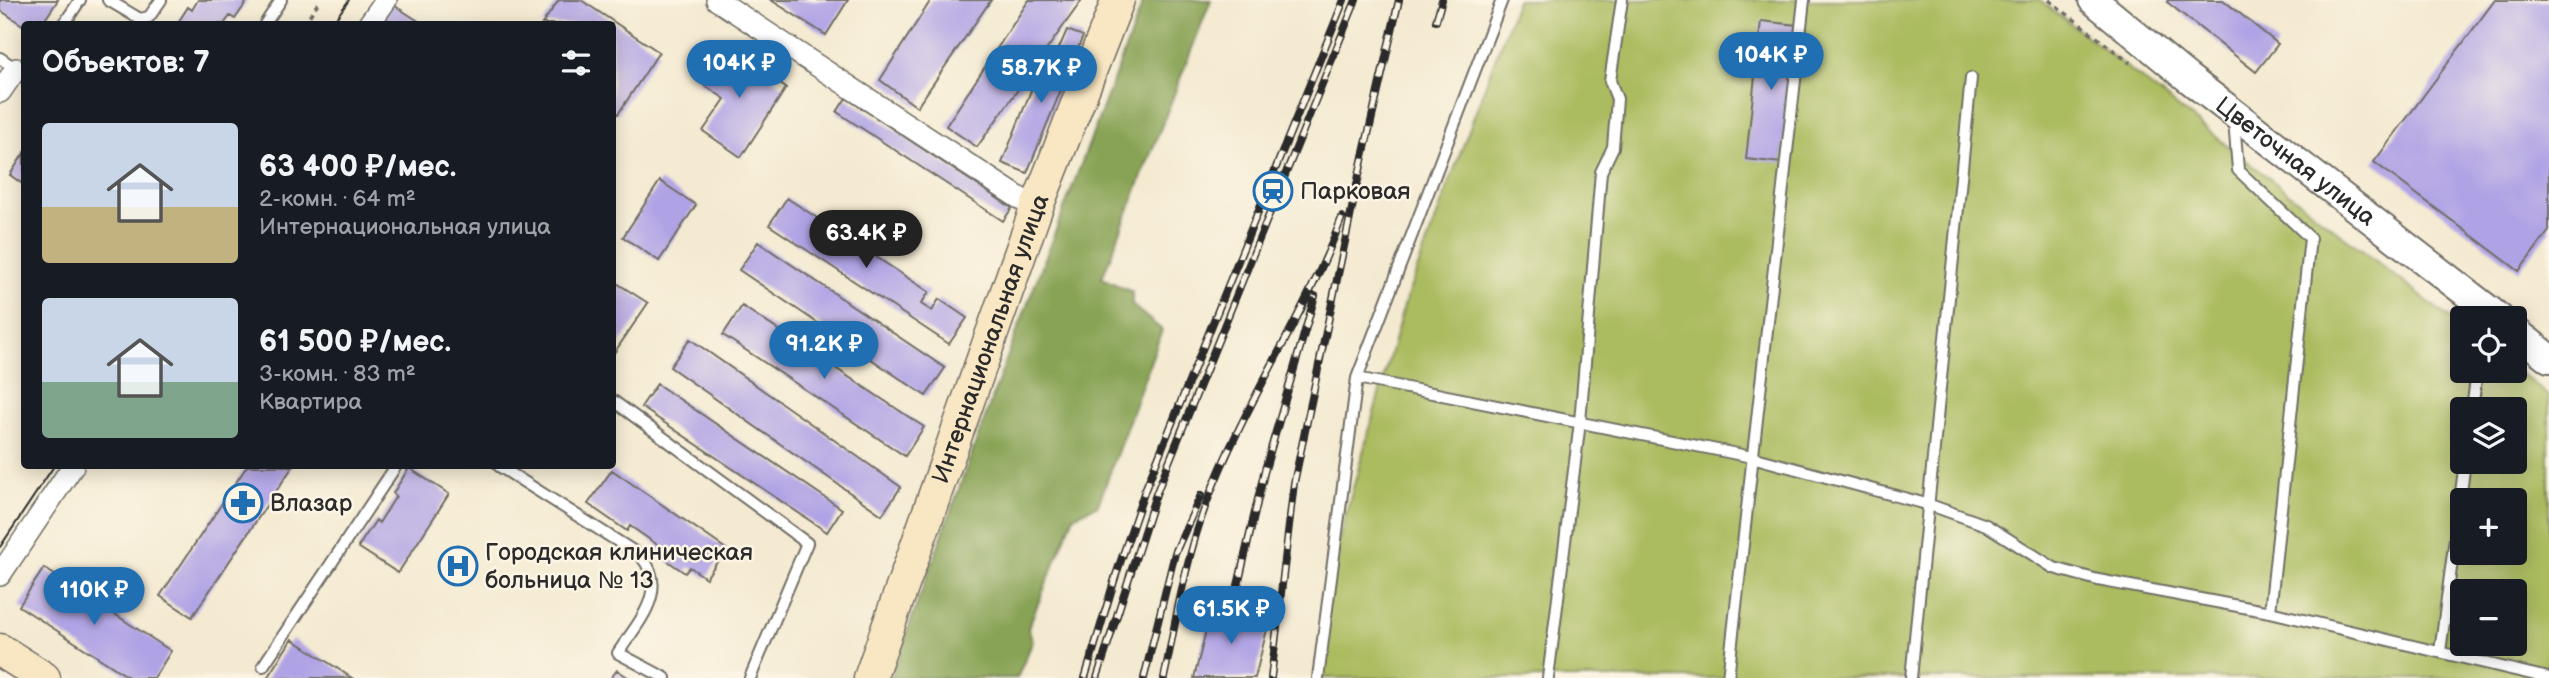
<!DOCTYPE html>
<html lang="ru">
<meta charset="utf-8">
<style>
body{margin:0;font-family:"Balsamiq Sans",sans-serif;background:#242831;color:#f1f3f6;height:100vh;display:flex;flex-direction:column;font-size:26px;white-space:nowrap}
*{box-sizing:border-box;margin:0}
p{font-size:23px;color:#9ea1a6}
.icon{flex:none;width:38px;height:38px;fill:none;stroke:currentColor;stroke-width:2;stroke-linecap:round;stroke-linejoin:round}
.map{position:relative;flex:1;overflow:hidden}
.panel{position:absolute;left:21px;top:21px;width:595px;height:448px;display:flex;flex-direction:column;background:#171b24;border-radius:7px;box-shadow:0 4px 18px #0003}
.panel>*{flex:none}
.fabs{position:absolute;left:2450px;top:306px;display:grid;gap:14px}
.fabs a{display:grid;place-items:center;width:77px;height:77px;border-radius:7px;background:#171b24;box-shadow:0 4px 18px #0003;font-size:35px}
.price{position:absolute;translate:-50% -60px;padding:0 16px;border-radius:24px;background:#1f6fb2;color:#fff;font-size:23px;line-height:46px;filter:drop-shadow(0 2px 4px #0008)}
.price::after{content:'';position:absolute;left:50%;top:42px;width:21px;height:16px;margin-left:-10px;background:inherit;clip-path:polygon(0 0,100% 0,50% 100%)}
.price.on{background:#222;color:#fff}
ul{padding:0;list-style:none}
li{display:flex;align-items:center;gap:21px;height:175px;padding:0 21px}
li span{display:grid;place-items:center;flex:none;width:196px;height:140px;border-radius:7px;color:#555}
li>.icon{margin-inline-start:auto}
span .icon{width:84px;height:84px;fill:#fffc;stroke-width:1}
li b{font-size:30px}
h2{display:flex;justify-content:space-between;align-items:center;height:84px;padding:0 21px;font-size:30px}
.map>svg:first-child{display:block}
</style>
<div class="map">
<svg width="2549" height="678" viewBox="0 0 2549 678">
<rect width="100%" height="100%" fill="#fcf5e5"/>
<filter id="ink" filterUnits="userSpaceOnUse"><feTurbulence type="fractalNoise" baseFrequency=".0143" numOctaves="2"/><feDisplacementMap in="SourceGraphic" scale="14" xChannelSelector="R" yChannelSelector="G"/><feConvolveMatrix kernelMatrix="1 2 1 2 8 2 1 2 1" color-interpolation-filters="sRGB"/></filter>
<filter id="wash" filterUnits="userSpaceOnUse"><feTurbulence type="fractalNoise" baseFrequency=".00686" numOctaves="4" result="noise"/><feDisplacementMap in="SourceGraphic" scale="28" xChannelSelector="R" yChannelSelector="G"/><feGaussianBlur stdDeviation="1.57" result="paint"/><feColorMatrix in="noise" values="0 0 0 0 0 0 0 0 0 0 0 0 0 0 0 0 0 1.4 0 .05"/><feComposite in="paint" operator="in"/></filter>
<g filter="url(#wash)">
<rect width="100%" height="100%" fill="#f4ead1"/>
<!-- green -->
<path fill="#abbb5e" stroke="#6b7344" stroke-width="2" fill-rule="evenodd" d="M1517,0h523l422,328v43l53,-2 34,27v282h-1233l19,-125 69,-248zM2462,410h53v52h-53zM2462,500h53v53h-53zM2462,592h53v52h-53z"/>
<!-- forest -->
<path fill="#88a355" stroke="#5a6740" stroke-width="2" d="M1144,0h67l-109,278 30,14v13l30,25 -64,175 -24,11 -46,112 5,13 -16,37h-127l113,-310z"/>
<g id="blocks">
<!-- building -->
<path fill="#b0a3e5" d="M0,0h58l-16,24 -18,2 -24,-16z
M198,0h50l-13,19 -5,-3 -6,8h-47l11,-17 4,3z
M559,0h22l78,52 -41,62 -6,-4v-86h-70z
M771,0h77l-22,35z
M931,0h60l-74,107 -37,-27z
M1029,0h53l-105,147 -31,-21z
M2168,0h55l55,44 -22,28 -89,-70z
M2495,0h54v231l-30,40 -145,-109z
M392,4l31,20h-45z
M1761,21l36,4 -15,138 -36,-4z
M1067,30l16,6 -56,137 -25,-10 40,-100 9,3z
M722,45l64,43 -45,69 -38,-26 22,-32 -27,-18z
M846,98l166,110 -9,13 -166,-109z
M24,153v32l-14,-10z
M660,181l36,24 -37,56 -36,-24z
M787,198l142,94 -8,12 11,7 7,-12 28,19 -18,26 -180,-119z
M758,242l187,126 -19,28 -187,-126z
M612,280l36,23 -36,53z
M742,306l182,121 -19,29 -182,-121z
M690,339l211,148 -19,28 -212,-148z
M657,384l185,125 -15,23 -186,-125z
M247,466h46l-101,151 -32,-21z
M409,468l40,26 -51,79 -40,-26 18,-27 3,3 17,-27 -3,-3z
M612,470l114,79 -20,29 -16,-11 -5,6 -30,-21 4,-6 -29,-20 -3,5 -39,-27z
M44,568l127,83 -17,27h-24l-111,-72z
M1212,607l57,14 -14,57h-61z
M292,639l60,39h-85z
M617,670l12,8h-18z"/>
</g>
</g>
<g filter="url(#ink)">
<use href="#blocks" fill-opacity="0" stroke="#716e65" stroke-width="2"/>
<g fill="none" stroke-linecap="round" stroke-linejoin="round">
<defs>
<path id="service" d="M108,0l32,19 9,-2 12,-17
M64,24l16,-24
M265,24l16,-24
M0,58l19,13
M2234,120l4,50 72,68 -40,374
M1357,378l395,79 178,48 56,20 68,43 44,12 172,32 278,66
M612,400l195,143 -57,135
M2472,410l5,-39
M499,466l142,90c29,35 -3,66 -23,97l47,25
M2440,652l25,-190
M263,666l133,-200
M1318,678l39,-300 145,-378
M1548,678l32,-256 21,-250 12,-25 4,-48 -7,-18 12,-81
M1728,678l76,-678
M1911,678l60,-600"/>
<path id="minor" d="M717,0l319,209
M369,24l17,-24
M0,92l16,-23
M0,575l73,-109"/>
<g id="tertiary">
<path id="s1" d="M2093,0l95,78 311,240"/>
<path d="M2515,331l34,27"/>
</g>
<g id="secondary">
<path d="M0,650l44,28"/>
<path id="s2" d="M870,678l166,-469 82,-209"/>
</g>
</defs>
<!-- service casing -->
<use href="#service" stroke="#716e65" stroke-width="14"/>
<!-- minor casing -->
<use href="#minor" stroke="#716e65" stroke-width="24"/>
<!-- tertiary casing -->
<use href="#tertiary" stroke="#716e65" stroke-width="32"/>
<!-- secondary casing -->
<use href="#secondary" stroke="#716e65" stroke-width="35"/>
<!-- path -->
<path stroke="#716e65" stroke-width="3.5" stroke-dasharray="5 5" stroke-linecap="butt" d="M2049,0l81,63
M304,24l16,-24"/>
<!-- service -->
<use href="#service" stroke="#fff" stroke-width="10"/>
<!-- minor -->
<use href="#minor" stroke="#fff" stroke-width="21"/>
<!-- tertiary -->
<use href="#tertiary" stroke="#fff" stroke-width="28"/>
<!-- secondary -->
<use href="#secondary" stroke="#f9e7c3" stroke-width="32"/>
<!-- tram -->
<path stroke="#2b2b2b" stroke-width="2" d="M332,24l17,-24
M0,547l54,-81"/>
<defs>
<path id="rail" d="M1436,21l6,-21
M1233,607l31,-134 51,-177
M1085,678l31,-103 29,-85 199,-490
M1097,678l59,-184 200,-494
M1144,678l31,-125 26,-58
M1164,678c12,-58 22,-121 43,-176 37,-99 99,-186 135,-285
M1271,678l23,-195 68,-322 37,-161"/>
</defs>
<!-- rail casing -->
<use href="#rail" stroke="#2b2b2b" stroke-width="8"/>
<!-- rail -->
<use href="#rail" stroke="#fcf5e5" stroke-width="5" stroke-dasharray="16" stroke-linecap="butt"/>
</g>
</g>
<!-- icons -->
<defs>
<symbol id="station-ring" viewBox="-11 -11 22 22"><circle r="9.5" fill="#fcf5e5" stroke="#1f6fb2" stroke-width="1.5"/><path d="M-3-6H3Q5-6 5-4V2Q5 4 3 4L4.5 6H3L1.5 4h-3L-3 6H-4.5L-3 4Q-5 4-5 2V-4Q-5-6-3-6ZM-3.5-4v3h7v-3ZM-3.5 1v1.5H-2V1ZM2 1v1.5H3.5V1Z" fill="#1f6fb2"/></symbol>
<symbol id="pharmacy-ring" viewBox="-11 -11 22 22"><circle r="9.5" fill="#fcf5e5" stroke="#1f6fb2" stroke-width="1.5"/><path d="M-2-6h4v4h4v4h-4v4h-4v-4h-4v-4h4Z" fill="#1f6fb2"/></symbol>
<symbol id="hospital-ring" viewBox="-11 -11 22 22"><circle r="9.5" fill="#fcf5e5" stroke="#1f6fb2" stroke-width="1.5"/><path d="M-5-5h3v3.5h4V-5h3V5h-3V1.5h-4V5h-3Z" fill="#1f6fb2"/></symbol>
</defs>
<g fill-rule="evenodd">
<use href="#station-ring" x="1251" y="169" width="44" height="44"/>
<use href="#pharmacy-ring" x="221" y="481" width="44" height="44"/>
<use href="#hospital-ring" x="436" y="544" width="44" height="44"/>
</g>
<g text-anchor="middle" stroke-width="5" stroke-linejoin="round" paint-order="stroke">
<!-- street labels -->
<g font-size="24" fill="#2b2b2b" stroke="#fcf5e5">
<text dy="8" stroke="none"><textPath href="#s1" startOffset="259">Цветочная улица</textPath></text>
<text dy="8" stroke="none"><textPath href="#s2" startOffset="360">Интернациональная улица</textPath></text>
</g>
<!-- poi labels -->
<g font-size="24" fill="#2b2b2b" stroke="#fcf5e5" text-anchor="start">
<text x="1300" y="199">Парковая</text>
<text x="270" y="511">Влазар</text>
<text x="485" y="560">Городская клиническая<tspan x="485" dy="28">больница № 13</tspan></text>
</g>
</g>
</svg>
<div class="fabs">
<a><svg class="icon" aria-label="locate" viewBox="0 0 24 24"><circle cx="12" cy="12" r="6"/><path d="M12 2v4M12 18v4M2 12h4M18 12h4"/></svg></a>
<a><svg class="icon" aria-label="layers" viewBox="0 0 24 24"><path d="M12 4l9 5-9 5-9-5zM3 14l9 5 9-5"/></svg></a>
<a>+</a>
<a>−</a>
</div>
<b class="price" style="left:1771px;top:92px">104K ₽</b>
<b class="price" style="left:739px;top:100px">104K ₽</b>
<b class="price" style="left:1041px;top:105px">58.7K ₽</b>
<b class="price on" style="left:866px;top:270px">63.4K ₽</b>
<b class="price" style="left:824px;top:381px">91.2K ₽</b>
<b class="price" style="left:94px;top:627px">110K ₽</b>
<b class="price" style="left:1231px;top:646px">61.5K ₽</b>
<section class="panel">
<h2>Объектов: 7<svg class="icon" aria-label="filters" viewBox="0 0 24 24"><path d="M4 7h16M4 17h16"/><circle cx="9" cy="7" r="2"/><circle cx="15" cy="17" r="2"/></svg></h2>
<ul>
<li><span style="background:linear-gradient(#c9d6e8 60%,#c2b280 0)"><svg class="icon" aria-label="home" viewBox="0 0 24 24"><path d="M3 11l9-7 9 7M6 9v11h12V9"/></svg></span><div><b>63 400 ₽/мес.</b><p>2-комн. · 64 m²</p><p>Интернациональная улица</p></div></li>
<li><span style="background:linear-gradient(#c9d6e8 60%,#7fa58c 0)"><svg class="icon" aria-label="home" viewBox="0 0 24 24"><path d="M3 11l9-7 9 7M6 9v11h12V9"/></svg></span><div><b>61 500 ₽/мес.</b><p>3-комн. · 83 m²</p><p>Квартира</p></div></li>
</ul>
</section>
</div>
